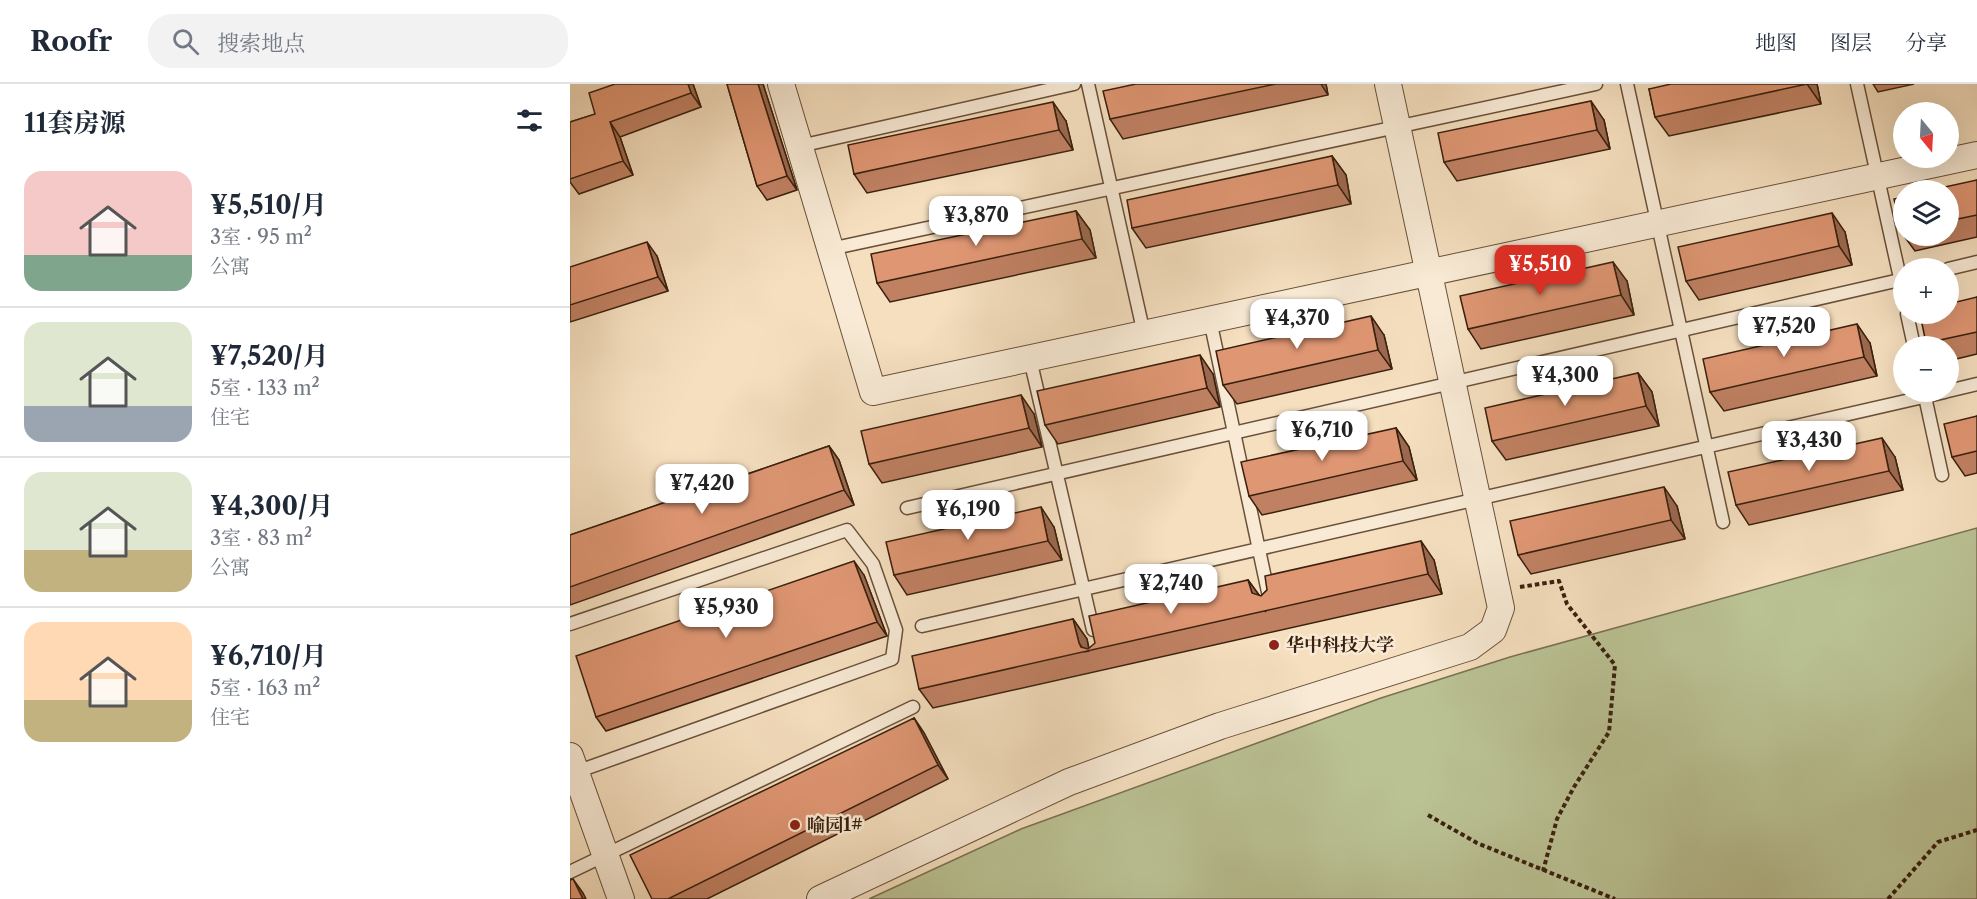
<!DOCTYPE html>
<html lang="zh">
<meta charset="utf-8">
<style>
body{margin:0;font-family:"Libre Caslon Text","Noto Serif SC",serif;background:#f2f2f3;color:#1f2937;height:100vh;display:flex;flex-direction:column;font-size:22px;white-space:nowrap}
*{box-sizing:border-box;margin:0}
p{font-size:20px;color:#747a83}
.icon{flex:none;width:33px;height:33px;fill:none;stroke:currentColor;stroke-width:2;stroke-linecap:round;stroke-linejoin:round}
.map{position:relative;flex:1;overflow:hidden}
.drawer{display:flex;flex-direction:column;background:#fff;width:570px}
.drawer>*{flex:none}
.needle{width:39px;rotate:162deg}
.controls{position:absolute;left:1323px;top:18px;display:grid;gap:12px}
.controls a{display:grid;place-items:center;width:66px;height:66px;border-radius:50%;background:#fff;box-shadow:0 6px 24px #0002;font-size:30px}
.price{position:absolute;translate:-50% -51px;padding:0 14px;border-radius:12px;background:#fff;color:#222;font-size:20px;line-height:39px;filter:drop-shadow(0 2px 3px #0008)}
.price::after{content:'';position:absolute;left:50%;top:36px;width:18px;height:14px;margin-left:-9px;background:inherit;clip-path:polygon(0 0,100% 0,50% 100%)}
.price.current{background:#d93025;color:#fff}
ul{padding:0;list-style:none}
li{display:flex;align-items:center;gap:18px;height:150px;padding:0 24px}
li+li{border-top:2px solid #e0e1e3}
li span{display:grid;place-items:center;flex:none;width:168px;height:120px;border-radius:18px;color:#555}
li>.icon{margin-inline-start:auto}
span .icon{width:72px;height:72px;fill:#fffc;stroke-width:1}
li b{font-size:26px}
h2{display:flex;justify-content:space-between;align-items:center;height:72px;padding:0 24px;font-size:26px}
header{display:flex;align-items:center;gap:36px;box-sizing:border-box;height:84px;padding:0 30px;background:#fff;border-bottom:2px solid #e0e1e3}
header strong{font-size:28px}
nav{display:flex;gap:33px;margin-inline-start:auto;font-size:21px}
.search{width:420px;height:54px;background:#f2f2f3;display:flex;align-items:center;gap:15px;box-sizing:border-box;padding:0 21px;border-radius:24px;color:#747a83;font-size:22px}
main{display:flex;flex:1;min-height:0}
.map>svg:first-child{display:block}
</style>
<header>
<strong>Roofr</strong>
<div class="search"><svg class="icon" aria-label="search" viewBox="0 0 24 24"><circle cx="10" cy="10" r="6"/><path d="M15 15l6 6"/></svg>搜索地点</div>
<nav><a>地图</a><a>图层</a><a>分享</a></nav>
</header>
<main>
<section class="drawer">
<h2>11套房源<svg class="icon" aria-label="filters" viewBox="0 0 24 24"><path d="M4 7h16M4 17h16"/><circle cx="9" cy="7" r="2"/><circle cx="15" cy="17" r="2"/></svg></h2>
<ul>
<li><span style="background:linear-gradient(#f6c9c9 70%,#7fa58c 0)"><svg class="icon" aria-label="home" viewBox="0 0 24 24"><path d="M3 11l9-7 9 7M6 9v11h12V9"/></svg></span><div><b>¥5,510/月</b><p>3室 · 95 m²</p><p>公寓</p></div></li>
<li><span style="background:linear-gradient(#dfe7d0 70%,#9aa5b1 0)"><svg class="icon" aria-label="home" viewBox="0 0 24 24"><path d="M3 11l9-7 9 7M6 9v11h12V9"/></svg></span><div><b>¥7,520/月</b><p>5室 · 133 m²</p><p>住宅</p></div></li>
<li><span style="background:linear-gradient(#dfe7d0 65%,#c2b280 0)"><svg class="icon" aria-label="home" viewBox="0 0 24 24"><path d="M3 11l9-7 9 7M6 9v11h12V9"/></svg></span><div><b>¥4,300/月</b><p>3室 · 83 m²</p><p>公寓</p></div></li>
<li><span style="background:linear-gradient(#ffd9b3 65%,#c2b280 0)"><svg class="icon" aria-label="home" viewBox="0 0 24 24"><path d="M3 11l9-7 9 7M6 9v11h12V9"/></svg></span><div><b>¥6,710/月</b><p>5室 · 163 m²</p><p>住宅</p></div></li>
</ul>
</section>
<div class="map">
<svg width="1407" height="815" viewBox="0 0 1407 815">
<rect width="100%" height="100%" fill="#f5dfbf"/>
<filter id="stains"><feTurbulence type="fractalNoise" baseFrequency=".00333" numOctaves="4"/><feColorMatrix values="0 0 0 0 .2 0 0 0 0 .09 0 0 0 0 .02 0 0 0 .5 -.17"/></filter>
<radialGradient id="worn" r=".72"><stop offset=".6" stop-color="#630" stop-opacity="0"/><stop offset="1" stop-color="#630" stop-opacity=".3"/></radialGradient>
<!-- green -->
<path fill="#bac294" stroke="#7a7151" stroke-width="1.5" d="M1407,444v371h-1108l152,-70 360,-131 129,-41z"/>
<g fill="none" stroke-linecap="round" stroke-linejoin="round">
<defs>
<path id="service" d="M518,0l56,250
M1057,0l96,438
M1287,0l47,212
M230,62l274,-62
M260,165l766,-165
M1378,185l29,-7
M1337,230l7,32
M640,236l58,272
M460,275l63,271
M1378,307l29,-7
M1354,308l18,83
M337,424l997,-229
M0,540l277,-94 26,34 23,66 -4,29 -316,113
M352,542l1023,-234
M0,788l343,-165"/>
<path id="minor" d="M211,0l92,308 1104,-237
M0,672l51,143
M250,815l249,-117 151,-56 250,-79 23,-17 8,-22 -113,-524"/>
</defs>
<!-- service casing -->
<use href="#service" stroke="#69503a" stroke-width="15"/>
<!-- minor casing -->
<use href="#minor" stroke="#69503a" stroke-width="28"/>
<!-- path -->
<path stroke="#3a200e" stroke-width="4" stroke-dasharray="4.5 3" stroke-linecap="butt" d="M950,503l39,-6 8,23 48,61 -6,67 -35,55 -17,32 -14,52
M858,731l49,28 138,56
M1318,815l50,-57 39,-12"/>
<!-- service -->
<use href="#service" stroke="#f8ead5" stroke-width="12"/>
<!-- minor -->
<use href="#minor" stroke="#f8ead5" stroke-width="26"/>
</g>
<!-- wall -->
<path fill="#c08163" stroke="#3a200e" stroke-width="1.5" d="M123,0l8,23 -81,30 13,38 -54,19 -9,-12v-60z
M157,0h36l34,106 -30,10 -10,-14z
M566,0h190l2,11 -205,44 -13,-20z
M1247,0l4,20 -152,32 -14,-19 -6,-28z
M1303,0h41l-36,8z
M1034,36l6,29 -153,32 -13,-19z
M496,37l7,29 -206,43 -13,-19z
M762,72l14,19 5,29 -205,44 -14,-20z
M1407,96v57l-62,14 -11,-15h44v-46z
M506,127l14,19 6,28 -206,44 -13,-19z
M1275,148l7,33 -153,35 -13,-19z
M87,172l11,35 -98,31v-55z
M1057,197l7,34 -153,34 -13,-20z
M1407,213v57l-29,7v-15h-20l-2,-3z
M814,251l8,34 -155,35 -14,-19z
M1300,259l7,33 -153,35 -14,-19z
M1068,289l14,19 7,34 -153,34 -14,-19z
M643,290l7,33 -162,37 -13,-19z
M464,330l8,33 -160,36 -13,-19z
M1407,332v57l-12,3 -13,-19z
M826,344l13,19 8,33 -155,35 -13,-19z
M259,362l10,14 15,45 -284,100v-70z
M1325,373l8,33 -154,35 -13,-20z
M1107,422l8,33 -154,35 -13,-19z
M484,443l8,33 -155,35 -13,-20z
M864,476l8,34 -509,114 -14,-19 154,-70 14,20 2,9 159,-68 11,15 2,1 6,-6z
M294,491l23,61 -281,95 -10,-14z
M344,634l10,15 24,46 -241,120h-55z"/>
<!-- shaded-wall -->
<path fill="#9c6950" stroke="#3a200e" stroke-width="1.5" d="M118,0h5l8,23 -10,-14z
M188,0h5l34,106 -10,-14z
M751,0h5l2,11z
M1237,0h10l4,20z
M1021,17l13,19 6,29 -13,-19z
M483,18l13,19 7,29 -14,-20z
M40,38l10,15 13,38 -10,-14z
M762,72l14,19 5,29 -13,-19z
M506,127l14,19 6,28 -14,-19z
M1262,129l13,19 7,33 -13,-19z
M77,158l10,14 11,35 -10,-14z
M1043,178l14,19 7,34 -13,-20z
M801,232l13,19 8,34 -14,-19z
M1287,240l13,19 7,33 -13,-19z
M630,271l13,19 7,33 -13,-19z
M1068,289l14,19 7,34 -13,-20z
M451,311l13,19 8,33 -13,-19z
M826,344l13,19 8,33 -14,-19z
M1312,354l13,19 8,33 -14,-19z
M259,362l10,14 15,45 -10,-15z
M1094,403l13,19 8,33 -14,-19z
M471,423l13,20 8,33 -14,-19z
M851,457l13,19 8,34 -14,-20z
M284,477l10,14 23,61 -10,-14z
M678,496l14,19 4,13 -14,-19z
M503,535l14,20 2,12 -4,1 -6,-9z
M344,634l10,15 24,46 -10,-14z
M3,795l10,14 3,6h-3z"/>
<!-- building -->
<path fill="#df9673" stroke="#3a200e" stroke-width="1.5" d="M45,0h73l3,9 -81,29 13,39 -53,18v-57l25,-8 -6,-21z
M157,0h31l29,92 -30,10z
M566,0h140l-166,35 -7,-28z
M1101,0h136l-152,33 -6,-28z
M1021,17l6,29 -153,32 -6,-29z
M483,18l6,28 -205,44 -6,-29z
M762,72l6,29 -206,43 -5,-28z
M1407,96v35l-29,6v-31h-17z
M1334,113v35h-2l-8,-33z
M506,127l6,28 -205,44 -6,-29z
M1262,129l7,33 -153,35 -8,-34z
M77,158l11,35 -88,28v-38z
M1043,178l8,33 -153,34 -8,-33z
M1407,213v35l-51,11 -6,-29h28v-10z
M801,232l7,34 -155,35 -7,-34z
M1287,240l7,33 -154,35 -7,-33z
M630,271l7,33 -162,37 -8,-34z
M1068,289l8,33 -154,35 -7,-33z
M451,311l8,33 -160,36 -8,-33z
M1407,332v35l-25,6 -8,-33z
M826,344l7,33 -154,35 -8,-34z
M1312,354l7,33 -153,34 -8,-33z
M259,362l15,44 -274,97v-52z
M1094,403l7,33 -153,35 -8,-34z
M471,423l7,34 -154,34 -8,-33z
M851,457l7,33 -509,115 -7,-33 161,-37 6,24 2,4 7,2 7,-6 -6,-27 159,-36 4,13 9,3 6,-6 -2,-14z
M284,477l23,61 -281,95 -20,-61z
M344,634l24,47 -270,134h-16l-22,-44z
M3,795l10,20h-13v-19z"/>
<!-- markers -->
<g fill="#8f2418" stroke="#f8ead5" stroke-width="2">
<circle cx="704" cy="561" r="6"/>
<circle cx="225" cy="741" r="6"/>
</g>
<g text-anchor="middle" stroke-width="5" stroke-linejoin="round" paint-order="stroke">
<!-- poi labels -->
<g font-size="18" font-weight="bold" fill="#3a200e" stroke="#f8ead5" text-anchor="start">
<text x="716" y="567">华中科技大学</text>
<text x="237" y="747">喻园1#</text>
</g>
</g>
<rect width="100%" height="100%" filter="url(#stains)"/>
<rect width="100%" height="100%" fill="url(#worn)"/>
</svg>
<div class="controls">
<a><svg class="needle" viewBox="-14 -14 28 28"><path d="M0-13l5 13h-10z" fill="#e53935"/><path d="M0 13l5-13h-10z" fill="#747a83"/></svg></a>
<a><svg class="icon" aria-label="layers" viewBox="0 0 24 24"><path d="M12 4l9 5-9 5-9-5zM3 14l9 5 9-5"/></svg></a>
<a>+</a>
<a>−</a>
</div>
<b class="price" style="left:406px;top:163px">¥3,870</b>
<b class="price current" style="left:970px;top:212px">¥5,510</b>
<b class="price" style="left:727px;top:266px">¥4,370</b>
<b class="price" style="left:1214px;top:274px">¥7,520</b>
<b class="price" style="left:995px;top:323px">¥4,300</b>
<b class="price" style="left:752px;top:378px">¥6,710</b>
<b class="price" style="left:1239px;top:388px">¥3,430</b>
<b class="price" style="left:132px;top:431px">¥7,420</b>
<b class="price" style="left:398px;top:457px">¥6,190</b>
<b class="price" style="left:601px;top:531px">¥2,740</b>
<b class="price" style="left:156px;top:555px">¥5,930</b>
</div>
</main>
